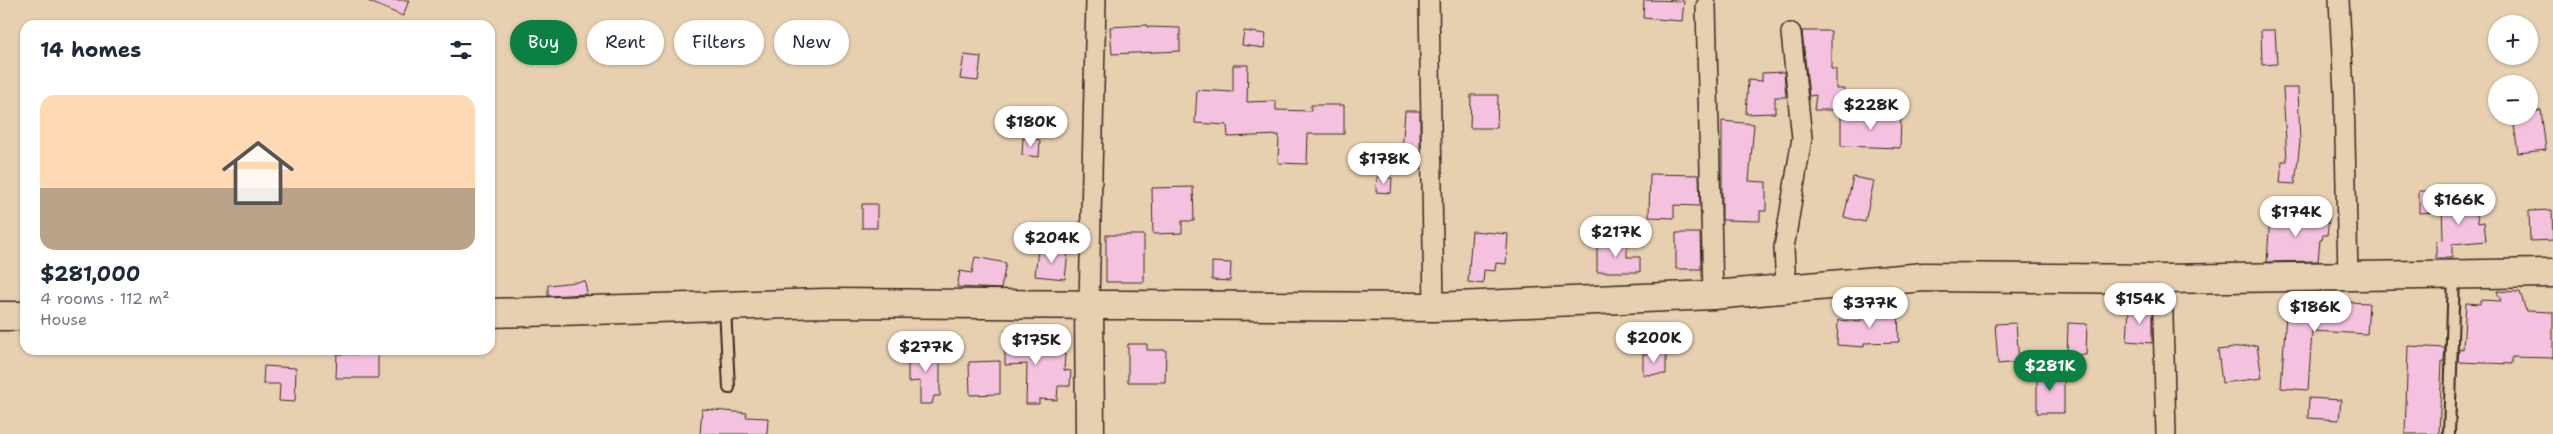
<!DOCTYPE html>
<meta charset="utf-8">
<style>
body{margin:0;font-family:"Shantell Sans",sans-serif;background:#f6f6f7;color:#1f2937;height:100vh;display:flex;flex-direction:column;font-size:19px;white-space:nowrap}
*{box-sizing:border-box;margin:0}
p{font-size:16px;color:#747a83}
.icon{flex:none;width:28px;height:28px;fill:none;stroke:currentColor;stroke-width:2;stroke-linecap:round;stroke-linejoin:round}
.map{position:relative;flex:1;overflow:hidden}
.sheet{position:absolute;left:20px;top:20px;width:475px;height:335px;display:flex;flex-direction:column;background:#fff;border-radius:15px;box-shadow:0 1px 4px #0004}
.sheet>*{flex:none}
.guide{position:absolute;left:510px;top:20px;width:475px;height:45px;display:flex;gap:10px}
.buttons{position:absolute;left:2488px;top:15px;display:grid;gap:10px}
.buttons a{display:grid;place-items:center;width:50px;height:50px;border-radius:50%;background:#fff;box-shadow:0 1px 4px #0004;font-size:25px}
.price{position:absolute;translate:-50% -42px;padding:0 11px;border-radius:18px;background:#fff;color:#222;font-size:16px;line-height:32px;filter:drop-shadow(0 1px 2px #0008)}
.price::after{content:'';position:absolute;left:50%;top:30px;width:15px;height:11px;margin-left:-8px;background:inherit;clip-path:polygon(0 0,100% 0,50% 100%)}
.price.active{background:#0b8043;color:#fff}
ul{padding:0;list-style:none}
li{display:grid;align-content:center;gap:10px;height:265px;padding:0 20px}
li+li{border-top:1px solid #e0e1e3}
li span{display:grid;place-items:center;height:155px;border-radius:15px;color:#555}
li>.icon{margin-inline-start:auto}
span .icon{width:90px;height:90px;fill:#fffc;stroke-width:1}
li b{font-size:21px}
h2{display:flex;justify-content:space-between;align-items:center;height:60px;padding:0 20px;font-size:21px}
.tag{padding:0 18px;border-radius:22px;background:#fff;box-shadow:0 1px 4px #0004;font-size:18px;line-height:45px}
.tag.active{background:#0b8043;color:#fff}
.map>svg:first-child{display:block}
</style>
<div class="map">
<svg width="2553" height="434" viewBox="0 0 2553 434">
<rect width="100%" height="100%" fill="#e7d0b0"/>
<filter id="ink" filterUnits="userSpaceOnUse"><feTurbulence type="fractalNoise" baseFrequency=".02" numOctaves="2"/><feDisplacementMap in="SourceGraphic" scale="10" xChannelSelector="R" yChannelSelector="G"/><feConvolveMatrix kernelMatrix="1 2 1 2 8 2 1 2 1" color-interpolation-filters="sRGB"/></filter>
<g filter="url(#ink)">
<!-- building -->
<path fill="#f4c1df" stroke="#3b2a1e" d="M365,0h44l-6,16z
M1644,0l40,1 -2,20 -39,-3z
M1147,25v2l33,1v23l-68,3 -2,-27z
M2261,30h14l2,34 -15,1z
M1244,31l22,3 -2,14 -22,-3z
M1802,31h29v38h5v20h8l-3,21h-27l2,-15 -7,1z
M964,55l17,2 -3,24 -18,-2z
M1233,65h15l-1,37 29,-1v9l35,1v-6h33v29h-36l-1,30 -29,-1 1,-28 -51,2 -1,-12 -32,-2 2,-33 36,2z
M1784,72l2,25h-11v16l-29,1 2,-34 14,1v-8z
M2283,88h15l2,54 -5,42 -15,-1 2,-22h5z
M1471,95h27l-1,33h-27z
M2541,110l5,40 -28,3 -4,-28h3l2,-9h10z
M1405,111h15v56l-19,-2z
M1841,114l60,2 -1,32 -59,-2z
M1722,121l32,3 -5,57 17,1v29h-6v10l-38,-1z
M1023,138l17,2 -1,17 -17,-2z
M1650,174l49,1 1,31 -26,-1v13l-25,-1z
M1377,177l15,1 -1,15 -15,-1z
M1853,177l21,4 -9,41 -21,-5z
M1193,187l1,34h-12v12l-29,1 -1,-46z
M2419,191h19v21l-19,1z
M2475,199l3,24 6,-1 2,19 -34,3v14h-16v-17l7,-1 -1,-38z
M862,204h15v24h-15z
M2330,210l-3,25h-4l-1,5h-2l-2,21 -51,1 3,-48 22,2 -1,11z
M2552,210l1,30 -23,1 -1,-30z
M1472,231l36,3 -2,30 -10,-1 -1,8 -11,-1 -1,14 -15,-2z
M1676,233h24l1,36h-25z
M1106,235h38v47h-38z
M1597,241l30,1v15h13v15h-43z
M1038,249l30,3 -3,27 -30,-3z
M975,257l31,6 -5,26 -44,-2 3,-16 12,2z
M1212,262l19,1 -1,18 -18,-1z
M585,281l2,13 -39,2v-11z
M2497,291l23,1 6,19 27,1v46l-41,-1v7l-54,-2 1,-14 4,1 3,-46 14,1v-4l21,1z
M2287,299l82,4 -2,31 -55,-3 -4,59 -27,-2z
M2129,308l23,1v34l-25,-2z
M1862,310l36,1 1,31 -35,1v4l-27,-2 1,-25 23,2z
M2016,323l3,39 -21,2 -3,-40z
M2068,323l19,1 -1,31 -19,-1z
M1036,329v24l29,1 -1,16 7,1 -1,15h-12l-1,14 -18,-1v5h-13l1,-40 -22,1v-35z
M1128,344h19v6h19l-1,32h-37z
M2257,345l5,33 -40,5 -4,-33z
M2408,346l37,2 -1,13h-2l-3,73h-34z
M912,349h28v47h-6l-2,8h-12v-23l-12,1v-18l4,-1z
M1666,353v21l-23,1v-21z
M337,354h41v24h-42z
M1000,361v33l-30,1 -1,-33z
M264,366l32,2 -1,34 -16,-1 1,-17h-17z
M2037,370h27v43h-27z
M2309,398l32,2 -2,20 -31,-2z
M702,409l45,4 -1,4 22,1 -1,16h-67z"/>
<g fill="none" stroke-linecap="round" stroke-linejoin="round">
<defs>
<path id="lane" d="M725,307l4,81
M2449,434l5,-158"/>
<path id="street" d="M1429,0l5,307
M2339,0l5,93 4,184
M1706,6l7,289
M2162,279l4,155
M1786,289l-2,-41 18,-110 -11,-105
M1089,304l7,-304"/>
<path id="secondary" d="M1089,304l1,130
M490,313l334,-10 610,4 279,-12 211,-18 238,2 391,-6
M0,316h25"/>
</defs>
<!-- lane casing -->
<use href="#lane" stroke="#3b2a1e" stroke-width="14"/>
<!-- street casing -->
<use href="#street" stroke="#3b2a1e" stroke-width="22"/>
<!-- secondary casing -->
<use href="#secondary" stroke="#3b2a1e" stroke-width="31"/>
<!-- lane -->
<use href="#lane" stroke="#e7d0b0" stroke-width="10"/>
<!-- street -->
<use href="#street" stroke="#e7d0b0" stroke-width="19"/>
<!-- secondary -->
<use href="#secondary" stroke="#e7d0b0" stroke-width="28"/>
</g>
</g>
</svg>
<div class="buttons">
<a>+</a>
<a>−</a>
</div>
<b class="price" style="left:1871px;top:131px">$228K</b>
<b class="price" style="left:1031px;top:148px">$180K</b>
<b class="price" style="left:1384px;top:185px">$178K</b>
<b class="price" style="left:2459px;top:226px">$166K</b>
<b class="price" style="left:2296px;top:238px">$174K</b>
<b class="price" style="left:1616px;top:258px">$217K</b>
<b class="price" style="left:1052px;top:264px">$204K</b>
<b class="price" style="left:2140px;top:325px">$154K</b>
<b class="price" style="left:1870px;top:329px">$377K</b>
<b class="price" style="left:2315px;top:333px">$186K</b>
<b class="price" style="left:1654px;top:364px">$200K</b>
<b class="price" style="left:1036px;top:366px">$175K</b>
<b class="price" style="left:926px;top:373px">$277K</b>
<b class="price active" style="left:2050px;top:392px">$281K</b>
<div class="guide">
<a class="tag active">Buy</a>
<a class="tag">Rent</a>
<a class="tag">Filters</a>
<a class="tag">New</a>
</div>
<section class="sheet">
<h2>14 homes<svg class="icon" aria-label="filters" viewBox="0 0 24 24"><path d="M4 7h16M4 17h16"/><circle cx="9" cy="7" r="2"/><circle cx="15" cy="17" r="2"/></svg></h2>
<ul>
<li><span style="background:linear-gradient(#ffd9b3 60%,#b9a48a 0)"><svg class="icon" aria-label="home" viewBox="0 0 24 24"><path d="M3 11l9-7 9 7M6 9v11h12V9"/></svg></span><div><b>$281,000</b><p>4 rooms · 112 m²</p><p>House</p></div></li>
</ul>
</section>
</div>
